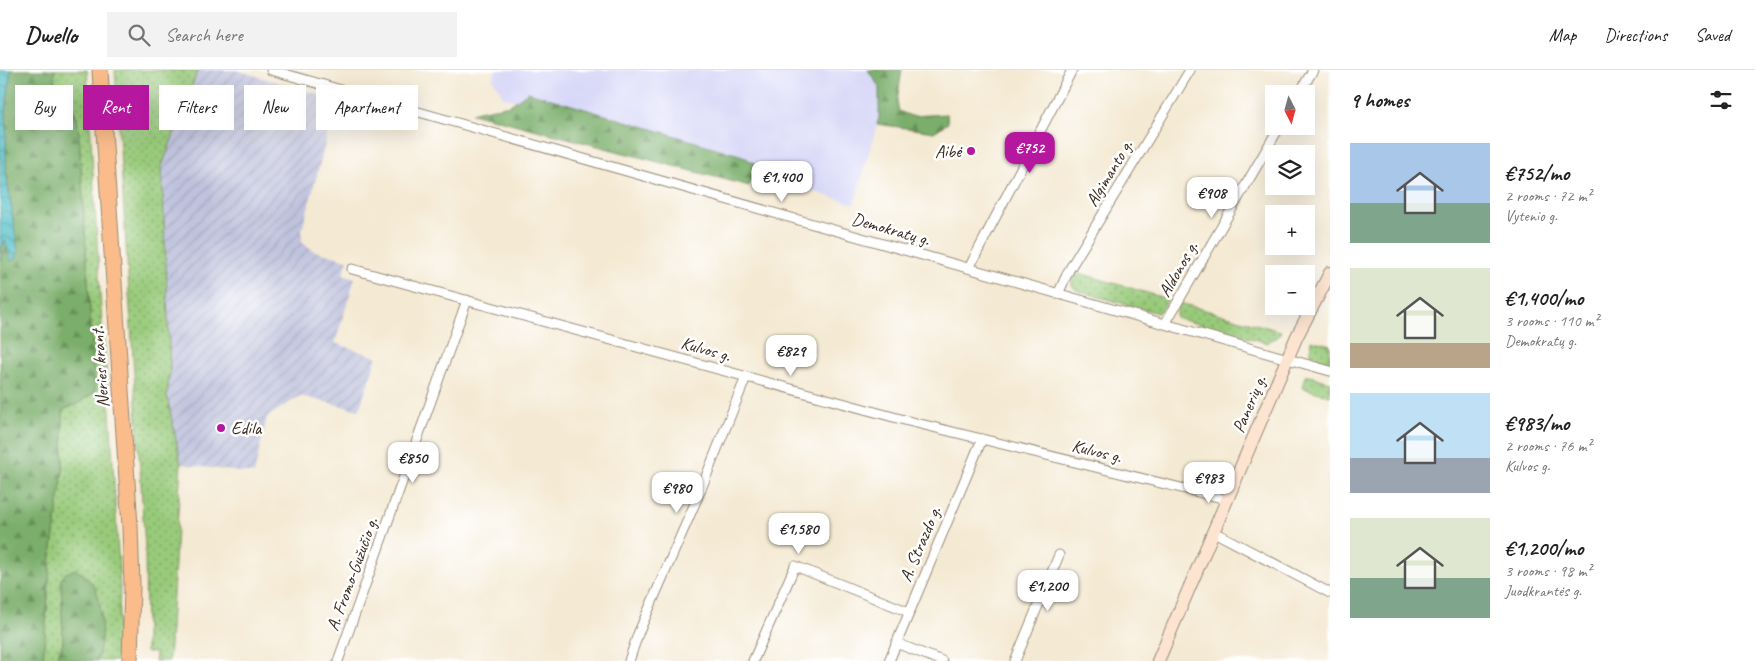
<!DOCTYPE html>
<meta charset="utf-8">
<style>
body{margin:0;font-family:Caveat,sans-serif;background:#f2f2f2;color:#222;height:100vh;display:flex;flex-direction:column;font-size:19px;white-space:nowrap}
*{box-sizing:border-box;margin:0}
p{font-size:16px;color:#767676}
.icon{flex:none;width:28px;height:28px;fill:none;stroke:currentColor;stroke-width:2;stroke-linecap:round;stroke-linejoin:round}
.map{position:relative;flex:1;overflow:hidden}
.details{display:flex;flex-direction:column;background:#fff;width:425px}
.details>*{flex:none}
.top-card{position:absolute;left:15px;top:15px;width:475px;height:45px;display:flex;gap:10px}
.needle{width:32px;rotate:174deg}
.buttons{position:absolute;left:1265px;top:15px;display:grid;gap:10px}
.buttons a{display:grid;place-items:center;width:50px;height:50px;border-radius:0px;background:#fff;box-shadow:0 5px 20px #0002;font-size:25px}
.price{position:absolute;translate:-50% -42px;padding:0 11px;border-radius:10px;background:#fff;color:#222;font-size:16px;line-height:32px;filter:drop-shadow(0 1px 2px #0008)}
.price::after{content:'';position:absolute;left:50%;top:30px;width:15px;height:11px;margin-left:-8px;background:inherit;clip-path:polygon(0 0,100% 0,50% 100%)}
.price.active{background:#b5179e;color:#fff}
ul{padding:0;list-style:none}
li{display:flex;align-items:center;gap:15px;height:125px;padding:0 20px}
li span{display:grid;place-items:center;flex:none;width:140px;height:100px;border-radius:0px;color:#555}
li>.icon{margin-inline-start:auto}
span .icon{width:60px;height:60px;fill:#fffc;stroke-width:1}
li b{font-size:21px}
h2{display:flex;justify-content:space-between;align-items:center;height:60px;padding:0 20px;font-size:21px}
.tag{padding:0 18px;border-radius:0px;background:#fff;box-shadow:0 5px 20px #0002;font-size:18px;line-height:45px}
.tag.active{background:#b5179e;color:#fff}
header{display:flex;align-items:center;gap:30px;box-sizing:border-box;height:70px;padding:0 25px;background:#fff;border-bottom:1px solid #e0e0e0}
header strong{font-size:24px}
nav{display:flex;gap:28px;margin-inline-start:auto;font-size:18px}
.search{width:350px;height:45px;background:#f2f2f2;display:flex;align-items:center;gap:12px;box-sizing:border-box;padding:0 18px;border-radius:0px;color:#767676;font-size:19px}
main{display:flex;flex:1;min-height:0}
.map>svg:first-child{display:block}
</style>
<header>
<strong>Dwello</strong>
<div class="search"><svg class="icon" aria-label="search" viewBox="0 0 24 24"><circle cx="10" cy="10" r="6"/><path d="M15 15l6 6"/></svg>Search here</div>
<nav><a>Map</a><a>Directions</a><a>Saved</a></nav>
</header>
<main>
<div class="map">
<svg width="1330" height="591" viewBox="0 0 1330 591">
<defs>
<pattern id="industrial-furrows" width="10" height="10" patternUnits="userSpaceOnUse" patternTransform="scale(1.25)"><rect width="10" height="10" fill="#bfc2dd"/><path d="M-1 1l2-2M0 10L10 0M9 11l2-2" fill="none" stroke="#a5a7bd"/></pattern>
<pattern id="grass-dots" width="8" height="8" patternUnits="userSpaceOnUse" patternTransform="scale(1.25)"><rect width="8" height="8" fill="#98ca7a"/><path d="M2 2h.1M6 6h.1" fill="none" stroke="#7da463" stroke-width="1.8" stroke-linecap="round"/></pattern>
<pattern id="forest-firs" width="22" height="20" patternUnits="userSpaceOnUse" patternTransform="scale(1.25)"><rect width="22" height="20" fill="#7aae6a"/><path d="M5 1l3.5 6h-7zM16 11l3.5 6h-7z" fill="#658e57"/></pattern>
<pattern id="water-waves" width="16" height="10" patternUnits="userSpaceOnUse" patternTransform="scale(1.25)"><rect width="16" height="10" fill="#51bfc8"/><path d="M0 5q4-4 8 0t8 0" fill="none" stroke="#449ba2"/></pattern>
</defs>
<rect width="100%" height="100%" fill="#fff"/>
<filter id="ink" filterUnits="userSpaceOnUse"><feTurbulence type="fractalNoise" baseFrequency=".02" numOctaves="2"/><feDisplacementMap in="SourceGraphic" scale="10" xChannelSelector="R" yChannelSelector="G"/><feConvolveMatrix kernelMatrix="1 2 1 2 8 2 1 2 1" color-interpolation-filters="sRGB"/></filter>
<filter id="wash" filterUnits="userSpaceOnUse"><feTurbulence type="fractalNoise" baseFrequency=".0096" numOctaves="4" result="noise"/><feDisplacementMap in="SourceGraphic" scale="20" xChannelSelector="R" yChannelSelector="G"/><feGaussianBlur stdDeviation="1.12" result="paint"/><feColorMatrix in="noise" values="0 0 0 0 0 0 0 0 0 0 0 0 0 0 0 0 0 1.4 0 .05"/><feComposite in="paint" operator="in"/></filter>
<g filter="url(#wash)">
<rect width="100%" height="100%" fill="#f4e9d2"/>
<!-- built -->
<path fill="#d7d7f8" d="M496,0h372l11,17v31l-25,86 -351,-107 -10,-18z"/>
<!-- industrial -->
<path fill="url(#industrial-furrows)" d="M198,0h38l101,30 -35,130v12l12,9 34,9 -5,14 12,4 -20,65 42,14 -18,53 -59,-14 -33,21 -13,57 -73,-10 -14,-68 3,-27 -8,-203z"/>
<!-- grass -->
<path fill="url(#grass-dots)" stroke="#6a7a4c" d="M55,0h32l15,256 8,84 10,179 -3,72h-21l3,-5 2,-44 -6,-23 -10,-14 -24,4 2,64 -8,18h-12l8,-106 12,-85v-61l14,-5 18,-12 -16,-257c-1,-6 -1,-14 -3,-20 -7,-16 -26,-26 -21,-45z
M115,0h83l-36,96 8,203 -3,27 14,68 -12,197h-14l1,-8 -10,-1 -1,-104z
M1076,202l92,27 -6,11 -4,3 -80,-22c-10,-6 -6,-11 -2,-19z
M1180,233l101,28 -3,6 -7,3 -3,3 -88,-24 -4,-2v-5z
M1311,270l19,5v17l-11,-3 -9,-7z
M1306,305l24,7v14l-27,-8z"/>
<!-- forest -->
<path fill="url(#forest-firs)" stroke="#5a6c44" d="M11,0h44c-5,19 14,29 21,45 2,6 2,14 3,20l16,257 -18,12 -14,6v60l-12,85 -8,106h-43v-400l1,-12 4,-10 13,12 -12,-78v-63z
M868,0h34l-5,32 2,9 12,5 36,-2 1,9 -14,9 -57,-8 2,-6v-31z
M528,22l215,64 15,10 -9,20 -277,-73 6,-2 32,-6z
M75,499c8,5 15,11 20,19 8,15 9,58 1,73h-41l8,-18 -2,-64 5,-6z"/>
<!-- water -->
<path fill="url(#water-waves)" stroke="#467473" d="M0,0h11l-5,40v63l12,78 -2,8 -5,2 -6,-21 -4,9 -1,12z"/>
</g>
<g filter="url(#ink)">
<g fill="none" stroke-linecap="round" stroke-linejoin="round">
<defs>
<path id="minor" d="M271,0l1059,301
M1299,24l14,-24
M969,198l103,-198
M352,199l556,152 318,78
M1058,224l11,-24 121,-200
M1165,254l115,-198
M1212,461l118,62
M896,573l46,18
M338,591l129,-361
M629,591l9,-27 61,-140 47,-117
M753,591l42,-95 114,46
M889,591l93,-222
M1015,591l44,-106"/>
<path id="secondary" d="M1158,591l139,-325 33,-63"/>
<path id="primary" d="M100,0l30,456 2,59 -2,76"/>
</defs>
<!-- minor casing -->
<use href="#minor" stroke="#988a78" stroke-width="11"/>
<!-- secondary casing -->
<use href="#secondary" stroke="#988a78" stroke-width="14"/>
<!-- primary casing -->
<use href="#primary" stroke="#988a78" stroke-width="17"/>
<!-- minor -->
<use href="#minor" stroke="#fff" stroke-width="9"/>
<!-- secondary -->
<use href="#secondary" stroke="#fde4d1" stroke-width="12"/>
<!-- primary -->
<use href="#primary" stroke="#fabc8b" stroke-width="15"/>
</g>
</g>
<!-- markers -->
<g fill="#b5179e" stroke="#fff" stroke-width="2">
<circle cx="971" cy="81" r="5"/>
<circle cx="221" cy="358" r="5"/>
</g>
<g text-anchor="middle" stroke-width="5" stroke-linejoin="round" paint-order="stroke">
<!-- poi labels -->
<g font-size="18" fill="#3b2a1e" stroke="#fff" text-anchor="end">
<text x="961" y="87">Aibė</text>
<text x="231" y="364" text-anchor="start">Edila</text>
</g>
<!-- street labels -->
<g font-size="18" fill="#3b2a1e" stroke="#fff">
<text transform="translate(1109 103) rotate(-59)" y="6">Algimanto g.</text>
<text transform="translate(891 159) rotate(16)" y="6">Demokratų g.</text>
<text transform="translate(1178 199) rotate(-60)" y="6">Aldonos g.</text>
<text transform="translate(706 279) rotate(16)" y="6">Kulvos g.</text>
<text transform="translate(100 297) rotate(-94)" y="6">Neries krant.</text>
<text transform="translate(1249 334) rotate(-67)" y="6">Panerių g.</text>
<text transform="translate(1097 381) rotate(14)" y="6">Kulvos g.</text>
<text transform="translate(920 474) rotate(-67)" y="6">A. Strazdo g.</text>
<text transform="translate(352 504) rotate(-70)" y="6">A. Fromo-Gužučio g.</text>
</g>
</g>
</svg>
<div class="buttons">
<a><svg class="needle" viewBox="-14 -14 28 28"><path d="M0-13l5 13h-10z" fill="#e53935"/><path d="M0 13l5-13h-10z" fill="#767676"/></svg></a>
<a><svg class="icon" aria-label="layers" viewBox="0 0 24 24"><path d="M12 4l9 5-9 5-9-5zM3 14l9 5 9-5"/></svg></a>
<a>+</a>
<a>−</a>
</div>
<b class="price active" style="left:1030px;top:104px">€752</b>
<b class="price" style="left:782px;top:133px">€1,400</b>
<b class="price" style="left:1212px;top:149px">€908</b>
<b class="price" style="left:791px;top:307px">€829</b>
<b class="price" style="left:413px;top:414px">€850</b>
<b class="price" style="left:1209px;top:434px">€983</b>
<b class="price" style="left:677px;top:444px">€980</b>
<b class="price" style="left:799px;top:485px">€1,580</b>
<b class="price" style="left:1048px;top:542px">€1,200</b>
<div class="top-card">
<a class="tag">Buy</a>
<a class="tag active">Rent</a>
<a class="tag">Filters</a>
<a class="tag">New</a>
<a class="tag">Apartment</a>
</div>
</div>
<section class="details">
<h2>9 homes<svg class="icon" aria-label="filters" viewBox="0 0 24 24"><path d="M4 7h16M4 17h16"/><circle cx="9" cy="7" r="2"/><circle cx="15" cy="17" r="2"/></svg></h2>
<ul>
<li><span style="background:linear-gradient(#a9c7e8 60%,#7fa58c 0)"><svg class="icon" aria-label="home" viewBox="0 0 24 24"><path d="M3 11l9-7 9 7M6 9v11h12V9"/></svg></span><div><b>€752/mo</b><p>2 rooms · 72 m²</p><p>Vytenio g.</p></div></li>
<li><span style="background:linear-gradient(#dfe7d0 75%,#b9a48a 0)"><svg class="icon" aria-label="home" viewBox="0 0 24 24"><path d="M3 11l9-7 9 7M6 9v11h12V9"/></svg></span><div><b>€1,400/mo</b><p>3 rooms · 110 m²</p><p>Demokratų g.</p></div></li>
<li><span style="background:linear-gradient(#bfe0f5 65%,#9aa5b1 0)"><svg class="icon" aria-label="home" viewBox="0 0 24 24"><path d="M3 11l9-7 9 7M6 9v11h12V9"/></svg></span><div><b>€983/mo</b><p>2 rooms · 76 m²</p><p>Kulvos g.</p></div></li>
<li><span style="background:linear-gradient(#dfe7d0 60%,#7fa58c 0)"><svg class="icon" aria-label="home" viewBox="0 0 24 24"><path d="M3 11l9-7 9 7M6 9v11h12V9"/></svg></span><div><b>€1,200/mo</b><p>3 rooms · 98 m²</p><p>Juodkrantės g.</p></div></li>
</ul>
</section>
</main>
